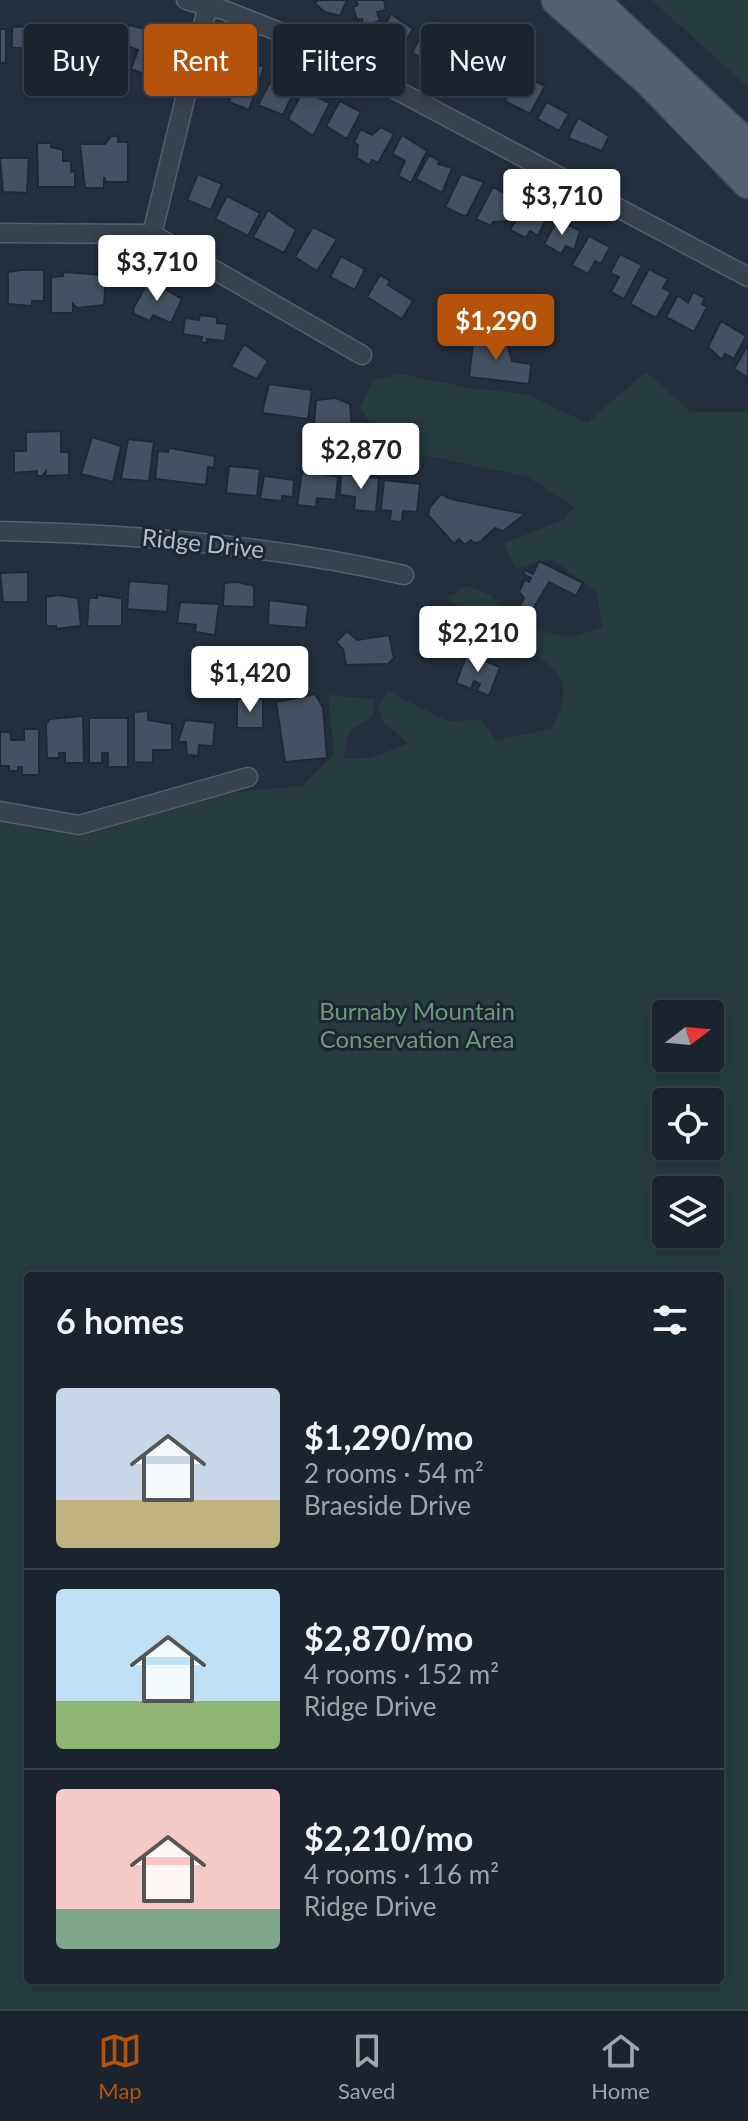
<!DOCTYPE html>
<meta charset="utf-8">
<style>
body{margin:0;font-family:Lato,sans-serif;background:#282f3a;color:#f1f3f6;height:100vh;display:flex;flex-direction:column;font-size:30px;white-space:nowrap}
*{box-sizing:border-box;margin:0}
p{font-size:26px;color:#a0a4aa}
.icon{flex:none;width:44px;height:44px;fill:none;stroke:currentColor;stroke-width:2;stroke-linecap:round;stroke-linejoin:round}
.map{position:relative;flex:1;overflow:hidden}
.sheet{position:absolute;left:24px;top:1272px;width:700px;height:712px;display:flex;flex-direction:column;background:#1b232e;border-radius:8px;box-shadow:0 4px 12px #0003,0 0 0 2px #39404a}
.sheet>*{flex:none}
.guide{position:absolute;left:24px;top:24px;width:700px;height:72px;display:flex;gap:16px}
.needle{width:52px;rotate:74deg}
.buttons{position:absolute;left:652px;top:1000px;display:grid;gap:16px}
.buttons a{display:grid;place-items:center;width:72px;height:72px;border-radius:8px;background:#1b232e;box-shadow:0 4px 12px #0003,0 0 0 2px #39404a;font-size:40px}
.price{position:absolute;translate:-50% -68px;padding:0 18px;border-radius:8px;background:#fff;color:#222;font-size:26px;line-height:52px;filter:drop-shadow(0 2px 4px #0008)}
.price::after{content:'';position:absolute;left:50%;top:48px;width:24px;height:18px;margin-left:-12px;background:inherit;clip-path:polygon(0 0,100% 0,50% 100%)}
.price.current{background:#b45309;color:#fff}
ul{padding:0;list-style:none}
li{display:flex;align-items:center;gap:24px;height:200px;padding:0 32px}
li+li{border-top:2px solid #39404a}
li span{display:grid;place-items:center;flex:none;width:224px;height:160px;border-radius:8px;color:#555}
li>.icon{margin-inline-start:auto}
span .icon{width:96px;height:96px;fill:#fffc;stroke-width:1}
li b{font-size:34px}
h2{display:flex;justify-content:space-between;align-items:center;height:96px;padding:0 32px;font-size:34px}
.chip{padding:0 28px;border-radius:8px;background:#1b232e;box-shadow:0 4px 12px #0003,0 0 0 2px #39404a;font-size:28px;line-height:72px}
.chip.current{background:#b45309;color:#fff}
.tab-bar{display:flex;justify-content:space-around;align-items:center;height:112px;border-top:2px solid #39404a;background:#1b232e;font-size:22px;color:#a0a4aa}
.tab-bar a{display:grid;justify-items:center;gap:4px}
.tab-bar .current{color:#b45309}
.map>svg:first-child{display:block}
</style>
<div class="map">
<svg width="748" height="2009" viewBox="0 0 748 2009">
<rect width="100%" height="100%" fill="#242f3e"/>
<!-- green -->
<path fill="#263c3f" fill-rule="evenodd" d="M652,0h96v87z
M646,372l45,40h57v1597h-748v-1189l47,12 48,-3 118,-35 89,-8 32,-32 -6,-59 46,4 -1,17 -24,15 -6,28 27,-1 38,-14 -26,-24 -4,-13 10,-16 59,30 35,-1 14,20 55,-11c30,-54 0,-65 -41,-90 -21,-13 -42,-28 -63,-41l19,-12 25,9 23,31 58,11 30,-9 -5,-35 -45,-34 -37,10 -10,-26 58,-23 11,-13 -48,-31 -138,-28 -28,-40 13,-28 27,-6 70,14 56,6 61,29zM666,1014h44v44h-44zM666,1102h44v44h-44zM666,1190h44v44h-44zM28,1276h692v704h-692z"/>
<!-- building -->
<path fill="#455162" stroke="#1f2835" stroke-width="2" d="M317,0h30l-7,16 -15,-4 -10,-8z
M356,0h28l2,10 -9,2 3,9 -16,5 -2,-7 -5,1 -4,-13 5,-2z
M391,14l22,15 -11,18 -22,-13z
M436,20l19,10 -20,35 -23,-12 10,-19 5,2z
M129,25l29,7 -10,26 12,5 -6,15 -23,-9 7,-19 -16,-6z
M37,26v22h-25v-21z
M0,29h6v34h-6z
M84,32h29v28h-28z
M48,33h30l1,27 -31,3z
M495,47l10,5 -3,5 12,8 -16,31 -23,-11z
M453,50l24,13 -10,19 -24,-12z
M234,53l30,14 -15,43 -20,-8 6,-14 -14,-6z
M520,74l25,12 -15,28 -25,-13z
M274,75l22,12 -13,28 -25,-10z
M303,91l27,12 -17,33 -25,-17z
M340,101l21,11 -14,27 -21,-13z
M547,102l22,12 -10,17 -22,-12z
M578,118l31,18 -7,15 -34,-13z
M381,127l13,7 -16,29 -6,-3 -3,5 -12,-7 1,-13 -4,-3 7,-13 11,6z
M402,135l25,16 -16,32 -13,-7 7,-15 -13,-7z
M111,136h7v6h10v40h-22l-2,-5v11h-19l-5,-44h25z
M37,143h14v4l12,3v11h8v11l4,-1v16h-37z
M429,155l11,6 -2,3 14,4 -10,25 -26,-14z
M0,158h29l-2,35 -24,-1z
M198,174l24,10 -11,26 -24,-10z
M461,174l23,8 -18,35 -21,-10z
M493,187l25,14 -10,20 -15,1 -2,4 -15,-7z
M227,196l33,17 -12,23 -33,-17z
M525,204l23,11 -10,21 -8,-5 -4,7 -16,-8z
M268,210l28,20 -12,23 -31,-16z
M558,219l22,12 -6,19 -8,-4 -5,8 -17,-10z
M313,227l24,12 -20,32 -22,-14z
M589,236l21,11 -9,17 -6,-3 -7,13 -16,-9z
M620,254l22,11 -18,34 -13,-7 8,-15 -9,-4z
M341,256l24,13 -10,21 -25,-13z
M649,269l19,10 -5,9 8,4 -15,26 -26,-14z
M22,270h22v31h-12v5l-24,-2v-32z
M63,272l43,3 -2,30 -27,3 -4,-4v9h-22v-36l12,-1z
M380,275l10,6 -2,4 25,16 -11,18 -35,-22z
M149,280l33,19 -11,24 -18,-8 -3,6 -16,-7 -1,-5z
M693,292l12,6 -3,6 5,3 -13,25 -28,-15 12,-22 10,8z
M200,315l17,2v6l10,1 -2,17 -18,-2v4l-6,-1 1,-5 -19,-3 2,-16 14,2z
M721,321l25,15 -12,23 -9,-5 -3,6 -14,-13z
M474,334l25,4 9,8 4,15 19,3 -2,20 -60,-7z
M244,344l24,17 -11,18 -26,-12z
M748,345v33l-14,-9z
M269,384l43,6 -4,29 -46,-6z
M336,398l14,6 2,24 -38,-4 2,-24z
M61,431v21h8v23l-23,1v-5l-4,5h-5v-5l-23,2v-22h12v-19z
M92,437l29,9 -8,36 -32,-8z
M128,439l26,3 -5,39 -28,-2z
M169,448l46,8 -1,12 -6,-1 -2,18 -51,-6 3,-28 10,1z
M229,466l31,3 -3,27 -31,-3z
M302,472l36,4 -2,24 -19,-2 -1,9 -19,-2z
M341,474l38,4 -3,34 -22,-2 1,-13 -15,-2z
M264,476l30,4 -1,17 -11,-1v5l-22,-2z
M384,480l36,4 -3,28 -14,-1 -1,11 -12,-1 1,-10 -10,-1z
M441,494l10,5 74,15 -22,17 -8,-3 -15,14 -6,1 -3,-3 -6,5 -6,-6 -5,5 -26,-29 2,-8z
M539,561l44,22 -7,13 -27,-14 -21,36 -11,-6 7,-14 -5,-6 6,-13 4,3 2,-4 -8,-4 2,-4 8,4z
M28,572v30h-25l-3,-29z
M129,581l40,3 -2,28 -40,-3z
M237,582l17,4v21l-31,-1 1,-23z
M58,595l20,3 3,28 -25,3v-3h-10v-29z
M97,595l25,3v28h-35l2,-28h8z
M269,600l39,5 -2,23 -38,-3z
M180,602l39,2 -4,31 -20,-3 1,-7 -19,-2z
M347,631l10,9 32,-5 5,23 -6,6 -42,1 -3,-16 -7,-7z
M467,654l33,13 -11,29 -12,-5 3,-7 -6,-3 -3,8 -15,-6z
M315,694l8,13 4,51 -42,4 -9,-60z
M237,699h26v29h-26z
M148,711v9l24,4v26h-19v13l-19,-1v-50z
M83,716l1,47h-19v-10h-6v5h-12l-1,-34 4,-5z
M89,718h39v49h-20v-14h-6v10h-13z
M185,720l30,3 -2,23 -14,-1 -1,11 -11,-1 -1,-13h-8z
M24,729h15v46h-17v-8h-4v4h-9v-5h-9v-34h10l1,8h13z"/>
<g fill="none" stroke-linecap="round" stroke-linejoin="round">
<defs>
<path id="street" d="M186,0l38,10 86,34 438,233
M0,233l152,1 210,121
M152,234l56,-229
M0,531c135,3 272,14 404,44
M0,811l79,14 169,-48"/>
<path id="primary" d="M557,0l92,81 99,102
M593,0l155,146"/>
</defs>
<!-- street casing -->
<use href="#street" stroke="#565f6c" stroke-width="21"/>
<!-- primary casing -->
<use href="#primary" stroke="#414a57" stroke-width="33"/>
<!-- street -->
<use href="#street" stroke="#38414e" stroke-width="18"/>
<!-- primary -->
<use href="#primary" stroke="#56606e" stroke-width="30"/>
</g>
<g text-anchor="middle" stroke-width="6" stroke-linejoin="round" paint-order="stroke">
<!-- street labels -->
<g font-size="24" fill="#b4bcc9" stroke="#1d2633">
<text transform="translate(203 544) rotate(6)" y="8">Ridge Drive</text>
</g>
<!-- park labels -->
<g font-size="24" fill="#6b9a76" stroke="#1d2633">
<text x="417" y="1020">Burnaby Mountain<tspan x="417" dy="28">Conservation Area</tspan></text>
</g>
</g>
</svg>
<div class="buttons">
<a><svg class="needle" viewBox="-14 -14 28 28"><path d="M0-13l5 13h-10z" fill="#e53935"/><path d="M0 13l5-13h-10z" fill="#a0a4aa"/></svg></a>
<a><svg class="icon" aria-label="locate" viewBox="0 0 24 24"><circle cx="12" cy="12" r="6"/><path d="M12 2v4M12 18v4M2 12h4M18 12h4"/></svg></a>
<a><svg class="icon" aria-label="layers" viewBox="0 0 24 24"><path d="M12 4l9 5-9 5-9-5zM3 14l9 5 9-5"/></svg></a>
</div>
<b class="price" style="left:562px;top:237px">$3,710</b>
<b class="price" style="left:157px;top:303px">$3,710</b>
<b class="price current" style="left:496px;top:362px">$1,290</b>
<b class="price" style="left:361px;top:491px">$2,870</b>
<b class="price" style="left:478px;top:674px">$2,210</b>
<b class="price" style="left:250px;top:714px">$1,420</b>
<div class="guide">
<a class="chip">Buy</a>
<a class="chip current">Rent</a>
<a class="chip">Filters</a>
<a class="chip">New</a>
</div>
<section class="sheet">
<h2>6 homes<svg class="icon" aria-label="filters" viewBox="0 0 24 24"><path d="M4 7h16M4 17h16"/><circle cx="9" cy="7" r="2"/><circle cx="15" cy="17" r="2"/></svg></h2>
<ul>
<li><span style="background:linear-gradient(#c9d6e8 70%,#c2b280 0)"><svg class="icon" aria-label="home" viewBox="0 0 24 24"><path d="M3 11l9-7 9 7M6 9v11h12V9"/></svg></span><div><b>$1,290/mo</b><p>2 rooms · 54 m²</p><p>Braeside Drive</p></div></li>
<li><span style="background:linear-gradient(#bfe0f5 70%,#8fb573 0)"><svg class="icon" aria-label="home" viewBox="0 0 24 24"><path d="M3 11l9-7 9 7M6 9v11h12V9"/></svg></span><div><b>$2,870/mo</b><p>4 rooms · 152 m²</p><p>Ridge Drive</p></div></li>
<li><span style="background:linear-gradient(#f6c9c9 75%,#7fa58c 0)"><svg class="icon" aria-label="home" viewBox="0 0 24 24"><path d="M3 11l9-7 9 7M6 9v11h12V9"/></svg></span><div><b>$2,210/mo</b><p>4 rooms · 116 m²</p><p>Ridge Drive</p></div></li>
</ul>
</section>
</div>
<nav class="tab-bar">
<a class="current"><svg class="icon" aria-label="map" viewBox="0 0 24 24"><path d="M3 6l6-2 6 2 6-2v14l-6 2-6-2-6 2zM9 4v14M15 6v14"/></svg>Map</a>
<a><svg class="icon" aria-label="saved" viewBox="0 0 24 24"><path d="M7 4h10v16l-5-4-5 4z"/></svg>Saved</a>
<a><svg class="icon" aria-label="home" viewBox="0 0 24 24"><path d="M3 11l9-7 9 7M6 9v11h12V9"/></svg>Home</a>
</nav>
